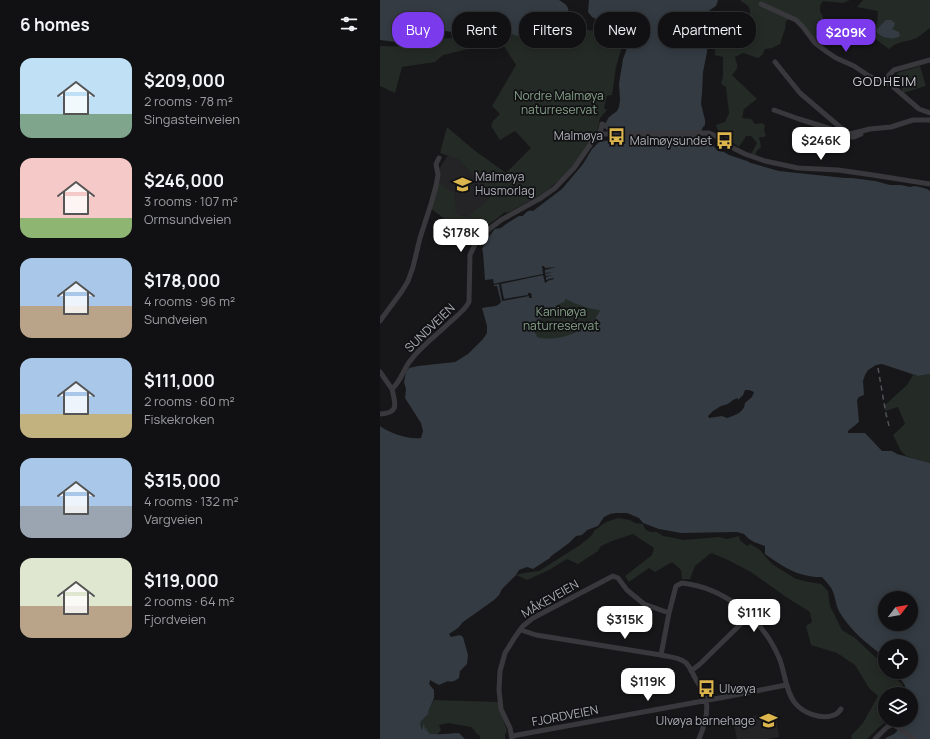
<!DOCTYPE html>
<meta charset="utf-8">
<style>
body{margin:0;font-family:Manrope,sans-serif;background:#1a1a1c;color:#f1f3f6;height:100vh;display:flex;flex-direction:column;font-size:15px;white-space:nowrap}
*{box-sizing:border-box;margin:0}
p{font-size:13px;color:#9c9da0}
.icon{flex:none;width:22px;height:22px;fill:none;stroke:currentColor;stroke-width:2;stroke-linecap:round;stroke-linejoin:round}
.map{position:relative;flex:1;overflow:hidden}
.details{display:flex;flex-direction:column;background:#111113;width:380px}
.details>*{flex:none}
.hud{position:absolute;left:12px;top:12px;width:380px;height:36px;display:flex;gap:8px}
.needle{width:26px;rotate:59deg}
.tools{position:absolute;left:498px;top:591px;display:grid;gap:8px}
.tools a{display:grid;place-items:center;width:40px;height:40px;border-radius:50%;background:#111113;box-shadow:0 2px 10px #0003,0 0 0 1px #303133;font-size:20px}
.price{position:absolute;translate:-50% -34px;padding:0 9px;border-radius:8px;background:#fff;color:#222;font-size:13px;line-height:26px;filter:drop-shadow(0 1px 2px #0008)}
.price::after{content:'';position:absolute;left:50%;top:24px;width:12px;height:9px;margin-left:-6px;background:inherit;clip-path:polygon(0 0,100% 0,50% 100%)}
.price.current{background:#7c3aed;color:#fff}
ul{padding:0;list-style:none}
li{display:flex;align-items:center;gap:12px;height:100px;padding:0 20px}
li span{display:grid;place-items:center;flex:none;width:112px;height:80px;border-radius:12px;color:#555}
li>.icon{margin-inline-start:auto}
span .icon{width:48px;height:48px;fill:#fffc;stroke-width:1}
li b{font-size:17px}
h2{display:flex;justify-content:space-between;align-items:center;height:48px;padding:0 20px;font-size:17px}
.chip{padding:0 14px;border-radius:16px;background:#111113;box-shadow:0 2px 10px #0003,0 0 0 1px #303133;font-size:14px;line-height:36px}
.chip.current{background:#7c3aed;color:#fff}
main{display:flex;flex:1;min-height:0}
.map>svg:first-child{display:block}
</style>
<main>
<section class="details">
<h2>6 homes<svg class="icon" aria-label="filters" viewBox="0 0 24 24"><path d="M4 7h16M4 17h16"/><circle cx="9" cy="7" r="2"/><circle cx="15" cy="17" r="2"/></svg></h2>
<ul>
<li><span style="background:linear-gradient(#bfe0f5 70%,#7fa58c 0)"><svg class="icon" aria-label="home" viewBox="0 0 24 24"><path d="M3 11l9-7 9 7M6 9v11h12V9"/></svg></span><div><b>$209,000</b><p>2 rooms · 78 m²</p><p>Singasteinveien</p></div></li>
<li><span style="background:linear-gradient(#f6c9c9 75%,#8fb573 0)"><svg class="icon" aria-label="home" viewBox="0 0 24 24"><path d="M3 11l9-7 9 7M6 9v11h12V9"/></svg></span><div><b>$246,000</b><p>3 rooms · 107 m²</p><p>Ormsundveien</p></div></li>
<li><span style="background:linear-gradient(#a9c7e8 60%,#b9a48a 0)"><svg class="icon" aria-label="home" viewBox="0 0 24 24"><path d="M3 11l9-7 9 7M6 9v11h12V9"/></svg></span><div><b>$178,000</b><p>4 rooms · 96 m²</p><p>Sundveien</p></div></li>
<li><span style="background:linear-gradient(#a9c7e8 70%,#c2b280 0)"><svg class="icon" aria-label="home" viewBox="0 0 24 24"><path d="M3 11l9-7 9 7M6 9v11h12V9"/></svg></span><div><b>$111,000</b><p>2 rooms · 60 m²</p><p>Fiskekroken</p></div></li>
<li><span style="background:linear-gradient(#a9c7e8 60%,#9aa5b1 0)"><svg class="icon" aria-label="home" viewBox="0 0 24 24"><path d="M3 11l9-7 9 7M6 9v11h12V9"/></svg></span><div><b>$315,000</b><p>4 rooms · 132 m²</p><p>Vargveien</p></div></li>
<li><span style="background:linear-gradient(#dfe7d0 60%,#b9a48a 0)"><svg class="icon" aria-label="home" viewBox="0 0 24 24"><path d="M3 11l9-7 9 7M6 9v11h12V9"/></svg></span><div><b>$119,000</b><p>2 rooms · 64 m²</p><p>Fjordveien</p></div></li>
</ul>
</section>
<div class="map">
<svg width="550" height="739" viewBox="0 0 550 739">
<rect width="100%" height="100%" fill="#171719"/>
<!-- built -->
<path fill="#242326" d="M74,154l39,41 -25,39 -32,-38 3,-27 9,-14z
M395,712l4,25 -12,2h-30l-4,-19z"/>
<!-- green -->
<path fill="#242a25" d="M360,0h110l-7,3 -20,-2 -3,5v5c7,11 4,24 1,36l-22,-27 -8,-2 -5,3 -1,8 -5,15 -8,4 -7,1 -3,6 -4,3 -15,-5 -8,4c3,10 4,10 -3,18l25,24 -13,10 -2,9 9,1 4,5 7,-1 3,2 -1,6 2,4 -2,2h-5l2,10 -5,5v3l-5,-1 6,-11 -6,-7h-5l-7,11 -20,-14 -3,-8 9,-3 4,-9 -3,-26 -5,-3 2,-8v-19l-8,-2 1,-27 7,-1 8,7c8,-5 25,-16 17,-28 -2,-2 -6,-4 -8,-6z
M483,0h67v28c-4,3 -9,7 -13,10 -10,4 -20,3 -28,11l-19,-14c0,-2 6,-11 7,-12l1,-12 -21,-4z
M161,27l7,3v3l13,-2 5,-3 8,-1 10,3h5l9,2 15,-1 7,1 5,4 -9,31 -4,28 -5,1 -3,12 3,2 -7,8 -3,16 -21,28 -12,14 -21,18 -36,19 -1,-1h-1l-10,8 -13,9 -6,10 -14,-7 -32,-24 7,-26 17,11 2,21 11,3 23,-19 -3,-8 -29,-31 -18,-6 7,-26 27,23 32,23 25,-25 -16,-17 -15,9 -9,-14 2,-5 7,-7 -8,-8 24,-41 -23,-36 12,1 9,5z
M100,35l-12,14 -25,6 -8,7 -33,5 -7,26 -15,-7v-40l38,1 12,-7z
M540,66l6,20 -23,7 -6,-20z
M146,287l111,24 -95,58 -34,-58z
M550,374v89l-24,-7 -5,-5 -8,-16 12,-11 -7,-17 -13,4v-6l22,-20 6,-10 5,1z
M238,518l12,2 5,3 8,1 2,5 5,3h7l6,4 7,1 13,3 36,-3 8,2 12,-3 1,4 7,6 3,-2 10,6 12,14 24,15 13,3 12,2 7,7 2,15 12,24 13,8 30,28v6h5l12,12 4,10h-21v26h3l-10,8 -11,11h-15l-1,-3 12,-13 15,-27 -9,-8 -14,-23 -18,-12 -26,-8 -5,-19 6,-4 -2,-10 -24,-15 -35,-25 -25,-13 -15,-6 -16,13 -5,13h-8l-1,-9 -9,-8 -17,10 -6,-4 -20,14 -4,-6 27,-21 2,-7 -21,-14 -21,7 -11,5 -3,5 -20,13 -11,-5 -18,11 -22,10 -11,-5 8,-2 15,-2 41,-26 11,-9 4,-6 11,-8z
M54,700l64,2 9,29 -2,3v5h-25v-3l-4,-3 -1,-2 -4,-4 -23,-4 -9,2 2,5 -4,5 -8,-2 -2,-3 -2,1 1,-2h-2l1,-2 -1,-4v3l-2,4 -2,-6v-3l9,-8v-1h-1l4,-9z"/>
<!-- water -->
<path fill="#343b42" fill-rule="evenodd" d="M0,0h179c10,6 12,9 6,20 -6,11 -13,11 -24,7l-6,3 -2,4 -8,3 -11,-2 -9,-5 -12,-1 -37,4 -20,-4 -14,1 -11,4 9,1 2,3 -1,3 -5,3 -4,-1h-8l-24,-3z
M209,0h129l-2,6 -9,6v2l4,4 1,8 -4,6 -1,20 -4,20 -1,21 -1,11 4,16v5c-4,3 -5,11 -3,15l4,-1 2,1 10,11 6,1 5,3 18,6 4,2 28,8 66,7h7l23,3 15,4h11l9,2 4,-1 6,1 7,2 3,2v183l-12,2 -36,-12 -6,1 -8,5 -3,5 -2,6 1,14 -5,2 -2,3 2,22 -11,9v2h17l17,18h10l5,3 33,9v276h-45c3,-3 5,-3 9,-5 4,-3 7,-9 9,-14h8v-26h-2l-5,-10 -8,-12h15v-26h-26v11c-17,-12 -34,-26 -45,-44 -4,-7 -4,-13 -7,-21 -2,-6 -7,-10 -11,-15 -5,0 -9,0 -13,-1 -16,-2 -31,-13 -44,-22v-8l-11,-4 -5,-3 -5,-5 -7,-2 -56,1 -22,-4 -16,-6 -4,-5 -12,-5h-11l-6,1 -6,3 -6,9 -11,4 -5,5 -6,1 -7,7 -19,14v1c-7,4 -12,8 -17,11l-6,-2 -8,3 -3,5 -14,14 -3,6 -5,5 -21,15 -10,7 -5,6 -9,6 2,3 9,-2 3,2 5,18 -1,9 -7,7 -1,7c-3,2 -7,5 -11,3l-9,4 -9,-5 -1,4 5,6v8l-6,14 1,1 -8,8 -1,3 2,6 2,-7 1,4 -1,2 2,-1 1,1 -2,2 2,-1 2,3c9,3 19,0 30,0l6,6h-85v-313c9,7 29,14 41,12l2,-7 -2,-8 -16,-25 1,-9 -2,-7 2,-10 3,-4 9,-2 37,-4 13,-8 15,-15 4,-6v-7l-5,-18c7,-2 15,0 19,-6l-4,-16h-3v-1l-1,-6 -8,1 -2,-28 -1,-3 9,-15 4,-5 6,-1 5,-4 13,-8h4c2,-3 6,-7 10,-5l29,-22 21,-25 9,-15 6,-6 4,-2 13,-1h5l4,-1v-10l-4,-1 -5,1 -10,-5 4,-7 8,-6 2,-4 1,-7 -1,-16 4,-25 4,-11 6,-5 3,-9 1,-8 5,-2 -3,-7 -7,-2h-4l-5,4 -12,2 -12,-1 -7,-3 -4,-5zM186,299c11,6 20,9 33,11l1,1 -4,6v2c-4,3 -8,6 -13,9 -13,9 -31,13 -46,9l-1,-3 -2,-2v-2l7,-12 18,-14 5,-2zM365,390h4l5,2 -2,5 -7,6c-1,10 -10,12 -18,15l-5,-2 -13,2 -1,-2 5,-5 8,-5 7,-2 5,-4 5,-2v2l5,-5zM505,598h26v26h-26z
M506,20h5l4,3 -1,4 -2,1v1l7,3 1,3 -1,2c-8,3 -16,1 -22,-4l-1,-3z"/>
<!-- pier -->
<path fill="#171719" d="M162,266h2l1,2 11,-1 -11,3v3l8,-1 -8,2 1,2 7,-1 -7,2v3l7,-2 1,1 -7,2v1l-2,1 -2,-8 -42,9 3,15 24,-4v-2h3l1,5h-3v-2l-27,5 -3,-17 -5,1 -1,-1 50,-10z"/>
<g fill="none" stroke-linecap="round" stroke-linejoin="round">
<!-- minor -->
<path stroke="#39393d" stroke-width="5" d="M381,4l35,16 7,7 12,16 12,9 9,6 18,8 15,10 21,8 29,25 11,4
M395,62l25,31 47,40 3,1 20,-5 21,-2 22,-7h17
M506,82l3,-7 5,-5 36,-10
M394,110l25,9 32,10 16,8h7l7,-3
M220,134l2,-10 7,4 4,6
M0,321l22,-30 6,-10 5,-14 7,-29 11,-34 5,-18 2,-11 -2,-11 3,-6
M0,372l12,17
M0,414c20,-1 15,-11 12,-25 9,-8 11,-19 18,-28 11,-15 27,-26 40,-39 7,-6 15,-12 19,-20l1,-47 7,-15 7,-7 17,-13 40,-22 14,-10 19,-20 16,-23 7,-9 3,-2 109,-1 7,3 9,8 20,10 20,7 33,7 40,2 35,5 57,9
M141,630l15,5 125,20c8,2 17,2 24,7 5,4 7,10 10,16 4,6 9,14 11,22 3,13 -2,27 -7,39
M281,655l8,-42 7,-27 6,-3c44,5 82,37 98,77 5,14 6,32 15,43 8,10 26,17 39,12 3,-1 5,-3 7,-6
M311,671l9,-7 50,-49
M132,736l213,-39 61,-12
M132,739l-2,-11 -9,-19 -2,-19 1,-19 5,-18 10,-16 8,-11 10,-8 80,-42 5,2 9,12 17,14 25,9
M495,739l12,-12 6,-3 21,15"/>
<!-- rail -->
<path stroke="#525358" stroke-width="1.5" stroke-dasharray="5 4" stroke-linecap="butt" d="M498,368l8,46 3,12"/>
</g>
<!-- icons -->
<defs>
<symbol id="bus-bare" viewBox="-9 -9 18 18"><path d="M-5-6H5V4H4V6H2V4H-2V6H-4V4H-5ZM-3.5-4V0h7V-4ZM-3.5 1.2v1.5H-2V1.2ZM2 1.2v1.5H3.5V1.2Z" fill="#dcb64c" stroke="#121214" stroke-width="2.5" paint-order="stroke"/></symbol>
<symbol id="school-bare" viewBox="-9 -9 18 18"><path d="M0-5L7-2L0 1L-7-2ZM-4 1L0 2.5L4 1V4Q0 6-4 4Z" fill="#dcb64c" stroke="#121214" stroke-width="2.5" paint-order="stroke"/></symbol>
</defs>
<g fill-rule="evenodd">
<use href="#bus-bare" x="224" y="124" width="25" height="25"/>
<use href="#bus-bare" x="332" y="128" width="25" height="25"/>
<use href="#school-bare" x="70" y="172" width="25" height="25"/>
<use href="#bus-bare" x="314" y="676" width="25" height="25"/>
<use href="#school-bare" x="376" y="708" width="25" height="25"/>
</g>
<g text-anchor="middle" stroke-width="3.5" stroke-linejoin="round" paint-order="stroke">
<!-- park labels -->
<g font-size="12" fill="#84a088" stroke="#121214">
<text x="179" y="100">Nordre Malmøya<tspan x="179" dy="14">naturreservat</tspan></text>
<text x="181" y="316">Kaninøya<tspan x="181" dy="14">naturreservat</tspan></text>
</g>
<!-- poi labels -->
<g font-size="12" fill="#abaeb7" stroke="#121214" text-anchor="end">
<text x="223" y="140">Malmøya</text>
<text x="332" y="145">Malmøysundet</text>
<text x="95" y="181" text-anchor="start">Malmøya<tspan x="95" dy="14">Husmorlag</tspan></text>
<text x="339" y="693" text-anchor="start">Ulvøya</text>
<text x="375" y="725">Ulvøya barnehage</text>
</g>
<!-- street labels -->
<g font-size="12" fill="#abaeb7" stroke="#121214">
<text transform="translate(50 328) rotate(-44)" y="4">SUNDVEIEN</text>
<text transform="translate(170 599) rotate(-30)" y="4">MÅKEVEIEN</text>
<text transform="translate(185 716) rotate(-11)" y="4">FJORDVEIEN</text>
</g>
<!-- neighbourhood labels -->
<g font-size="13" letter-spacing="1" fill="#cbcdd4" stroke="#121214">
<text x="505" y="86">GODHEIM</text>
</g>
</g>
</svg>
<div class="tools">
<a><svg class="needle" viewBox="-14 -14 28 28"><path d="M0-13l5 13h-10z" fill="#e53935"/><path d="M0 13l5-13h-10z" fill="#9c9da0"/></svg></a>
<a><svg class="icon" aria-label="locate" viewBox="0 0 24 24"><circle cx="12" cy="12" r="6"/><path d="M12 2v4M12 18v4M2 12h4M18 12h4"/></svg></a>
<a><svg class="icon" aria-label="layers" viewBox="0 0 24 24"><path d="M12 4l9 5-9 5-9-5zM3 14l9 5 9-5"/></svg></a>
</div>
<b class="price current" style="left:466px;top:53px">$209K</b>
<b class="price" style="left:441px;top:161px">$246K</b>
<b class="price" style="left:81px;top:253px">$178K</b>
<b class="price" style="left:374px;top:633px">$111K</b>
<b class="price" style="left:245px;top:640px">$315K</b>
<b class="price" style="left:268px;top:702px">$119K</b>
<div class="hud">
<a class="chip current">Buy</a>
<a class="chip">Rent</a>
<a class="chip">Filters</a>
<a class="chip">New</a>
<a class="chip">Apartment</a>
</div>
</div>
</main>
